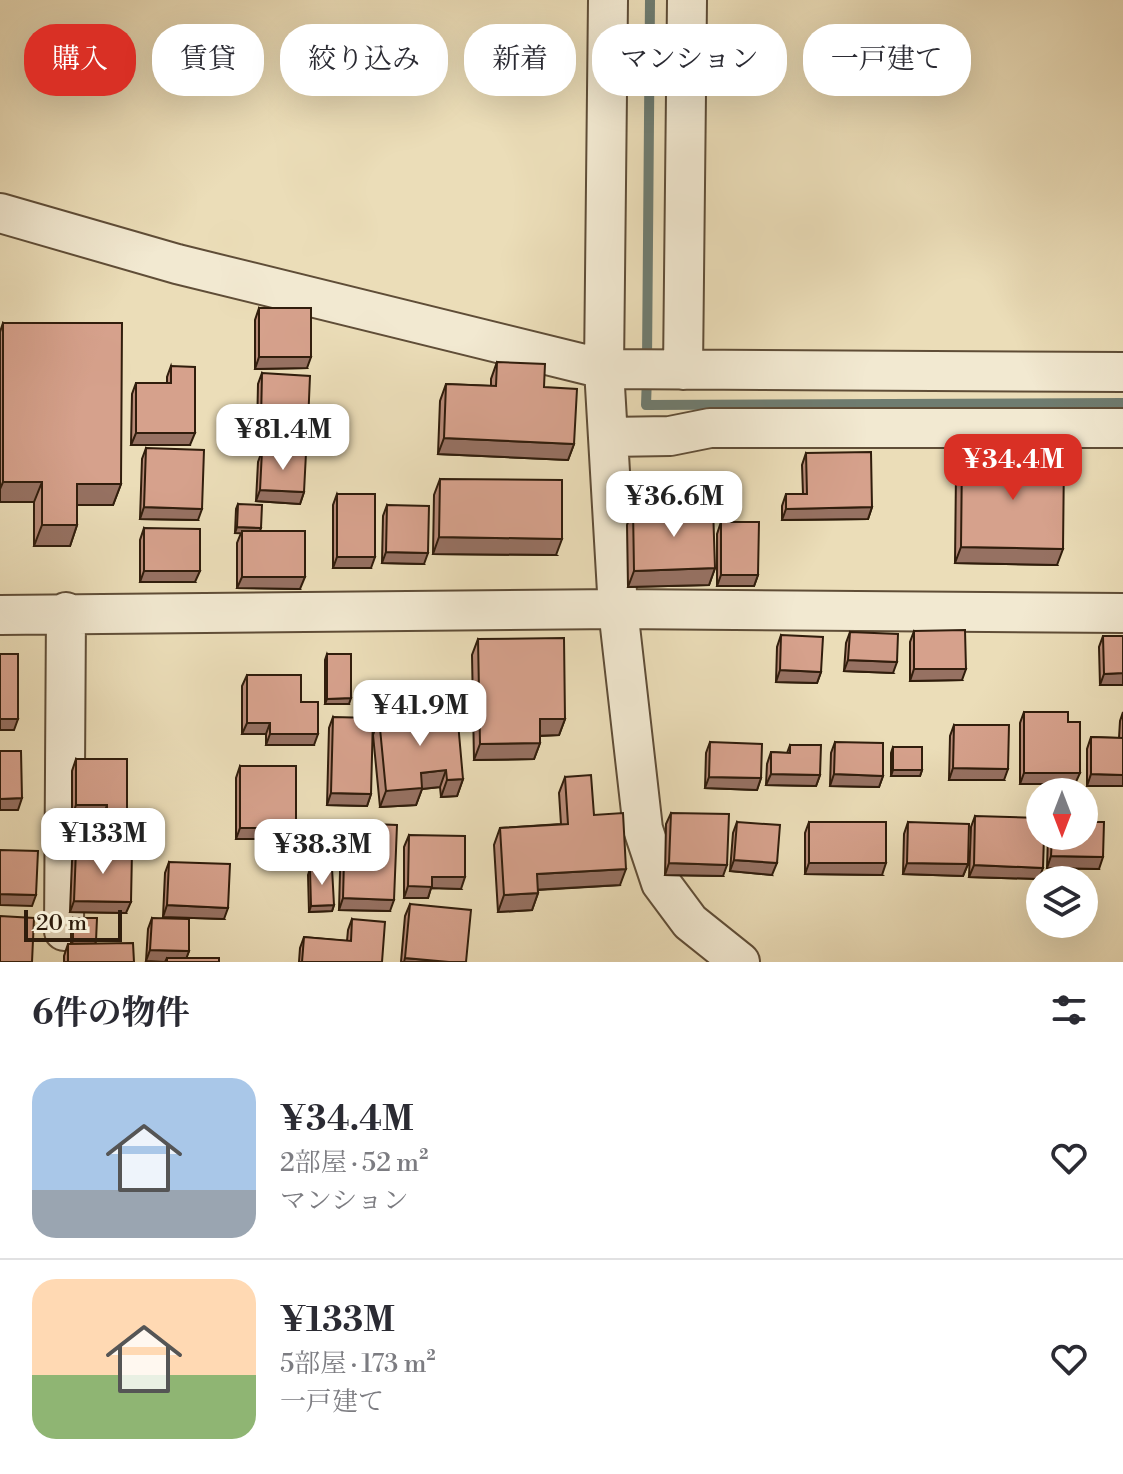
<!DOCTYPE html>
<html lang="ja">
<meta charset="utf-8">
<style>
body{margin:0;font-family:"Libre Bodoni","Noto Serif JP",serif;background:#f2f2f3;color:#2b2b33;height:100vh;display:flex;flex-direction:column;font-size:30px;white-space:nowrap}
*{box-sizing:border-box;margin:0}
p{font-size:26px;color:#7c7c81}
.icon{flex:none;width:44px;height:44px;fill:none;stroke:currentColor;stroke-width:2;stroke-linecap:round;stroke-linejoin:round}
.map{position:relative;height:962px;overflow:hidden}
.details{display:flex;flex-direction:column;background:#fff;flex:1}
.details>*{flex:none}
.top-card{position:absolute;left:24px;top:24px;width:1076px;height:72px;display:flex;gap:16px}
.needle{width:52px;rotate:180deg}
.buttons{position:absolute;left:1026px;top:778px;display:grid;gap:16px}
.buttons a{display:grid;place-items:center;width:72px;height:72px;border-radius:50%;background:#fff;box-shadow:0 8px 32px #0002;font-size:40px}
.scale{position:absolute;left:24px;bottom:20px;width:98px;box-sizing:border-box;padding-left:8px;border:4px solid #301d0c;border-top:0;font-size:22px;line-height:28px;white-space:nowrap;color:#301d0c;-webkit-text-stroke:6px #f2e9d1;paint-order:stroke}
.price{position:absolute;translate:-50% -68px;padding:0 18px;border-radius:16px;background:#fff;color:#222;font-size:26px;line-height:52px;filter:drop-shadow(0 2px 4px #0008)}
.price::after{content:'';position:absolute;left:50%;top:48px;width:24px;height:18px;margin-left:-12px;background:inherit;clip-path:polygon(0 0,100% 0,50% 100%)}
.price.current{background:#d93025;color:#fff}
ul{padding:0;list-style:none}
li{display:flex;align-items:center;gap:24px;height:200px;padding:0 32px}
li+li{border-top:2px solid #e1e1e2}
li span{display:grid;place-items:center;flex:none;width:224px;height:160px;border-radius:24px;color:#555}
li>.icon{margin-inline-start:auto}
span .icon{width:96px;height:96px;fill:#fffc;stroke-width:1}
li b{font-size:34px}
h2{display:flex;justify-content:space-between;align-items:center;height:96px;padding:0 32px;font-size:34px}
.chip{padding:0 28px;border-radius:32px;background:#fff;box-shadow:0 8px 32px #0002;font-size:28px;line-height:72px}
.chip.current{background:#d93025;color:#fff}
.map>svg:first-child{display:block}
</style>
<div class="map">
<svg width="1123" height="962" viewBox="0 0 1123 962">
<rect width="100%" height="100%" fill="#ebddb8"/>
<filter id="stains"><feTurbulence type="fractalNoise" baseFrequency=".0025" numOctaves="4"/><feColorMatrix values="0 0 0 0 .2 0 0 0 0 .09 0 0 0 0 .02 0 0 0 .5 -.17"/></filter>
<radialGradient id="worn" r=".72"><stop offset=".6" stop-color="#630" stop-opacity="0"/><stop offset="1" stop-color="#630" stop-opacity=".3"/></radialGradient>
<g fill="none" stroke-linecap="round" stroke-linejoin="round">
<!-- stream -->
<path stroke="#6f7c70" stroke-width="10" d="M647,361l3,-361
M647,377l-1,28 477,-2"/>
<defs>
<path id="minor" d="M608,0l-4,369 14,240 25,220 18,54 29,39 50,40
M0,213l177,51 427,105 519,3
M683,370l4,-370
M608,437l62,-1 40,-8h413
M0,615l618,-6 505,4
M64,931l2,-319"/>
</defs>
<!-- minor casing -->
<use href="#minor" stroke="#5f4d37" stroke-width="42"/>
<!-- minor -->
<use href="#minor" stroke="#f2e9d1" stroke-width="38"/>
</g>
<!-- wall -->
<path fill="#b88a78" stroke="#301d0c" stroke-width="2" d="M259,308l48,60 -52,1v-49z
M3,323l118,161 -8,21h-36v20l-7,21h-36v-44h-34v-170z
M497,362l47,25 30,57 -6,16 -130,-6 2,-53 6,-17 45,2v-7z
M171,366l19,79h-59l1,-51 4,-11h31v-6z
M262,373l42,62 -47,-3 1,-48z
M146,448l52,72 -58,-1 2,-60z
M262,451l42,41 -4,12 -44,-3 2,-39z
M806,453l66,54 -4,12 -86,1v-14l4,-12h17l-1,-29z
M962,456l95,109 -102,-2 1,-91z
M440,479l116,76 -123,-1 1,-59z
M337,494l34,74h-38v-63z
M238,504l22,27 40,58 -63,-1v-45l4,-10h-6l1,-24z
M387,505l37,59 -42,-1 1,-47z
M633,508l82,60 -6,17 -81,2 -1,-62z
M721,522l37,53 -4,11h-37v-52z
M144,528l51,54h-55v-42z
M914,631l48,49 -52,1v-39z
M850,632l43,41 -49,-2 2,-28z
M781,635l40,37 -4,11 -41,-1 1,-35z
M1103,636h20l-23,49 -1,-38z
M478,639l87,80 -6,16 -19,1v7l-6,16 -60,1 -2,-105z
M327,654l22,50h-24v-44z
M247,675l54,27 13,43h-48v-11h-24v-48z
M1024,712l44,10 7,62h-55v-61z
M1123,712v74h-36v-37l4,-12 28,1 1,-17z
M333,717l38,77 -4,12 -40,-1 2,-77z
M379,718l84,61 -6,17 -16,1 -1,-10 -18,2 -6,16 -36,2 -7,-72z
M954,725l50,55h-55l1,-44z
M710,742l51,36 -4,12 -52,-2 1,-35z
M835,742l48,34 -4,11 -49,-1 1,-33z
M790,745l30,30 -4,11 -50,-1 1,-21 4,-12 16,1z
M893,747l29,23 -2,6h-29v-23z
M76,759l47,72h-20v-14h-31v-46z
M240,766l52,73h-56v-61z
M565,777l29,38 26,70 -82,5v3l-6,17 -34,2 -4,-67 6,-17 61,-4 -2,-31z
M671,813l52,63 -58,-1 1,-51z
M975,816l64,63 -70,-2 2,-50z
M737,822l35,53 -42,-4 3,-38z
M809,822l73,53 -77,-1v-41z
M908,822l60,42 -5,12 -60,-2 1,-40z
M345,823l45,88 -51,-1 2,-76z
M409,835l52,54 -30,-1 -3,10h-24v-51z
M1048,836h36l15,33 -52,-1z
M76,850l50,63 -56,-1 2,-51z
M169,862l55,57 -61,-2 2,-44z
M310,869l24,36 -2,6 -23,1 -1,-37z
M410,904l56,58h-65l4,-46z
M73,918l23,23 -1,3 39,18h-70v-6l4,-12h3v-20z
M152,918l37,33 -3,7 33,4 -73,-1 2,-32z
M352,919l30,43h-83l1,-14 4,-11 43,4 1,-11z"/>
<!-- shaded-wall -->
<path fill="#967162" stroke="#301d0c" stroke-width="2" d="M259,357h52l-4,11 -52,1z
M261,421l47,2 -4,12 -47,-3z
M136,433h59l-5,12h-59z
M444,438l130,6 -6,16 -130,-6z
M3,482h39l-8,20h-34v-13z
M77,484h44l-8,21h-43z
M260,490l44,2 -4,12 -44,-3z
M144,507l58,2 -4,11 -58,-1z
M872,507l-4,12 -86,1 4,-11z
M42,525h35l-7,21h-36z
M237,527l24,1 -2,6 -24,-1z
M439,537l123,2 -6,16 -123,-1z
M961,547l102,2 -6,16 -102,-2z
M386,552l42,1 -4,11 -42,-1z
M337,557h38l-4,11h-38z
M715,568l-6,17 -81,2 6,-16z
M144,571h56l-5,11h-55z
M721,575h37l-4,11h-37z
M242,577h63l-5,12 -63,-1z
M848,660l49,2 -4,11 -49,-2z
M914,669h52l-4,11 -52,1z
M780,670l41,2 -4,11 -41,-1z
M1123,673v12h-23l4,-11z
M351,698l-2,6h-24l2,-5z
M0,719h18l-4,11h-14z
M540,719h25l-6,16 -25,1z
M247,723h23l-4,11h-24z
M270,734h48l-4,11h-48z
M540,743l-6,16 -60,1 6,-16z
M953,768l55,1 -4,11h-55z
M446,770l-6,17 -18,2 -6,16 -36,2 6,-16 35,-18z
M893,770h29l-2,6h-29z
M1024,773h56l-5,11h-55z
M771,774l49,1 -4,11 -50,-1z
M834,774l49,2 -4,11 -49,-1z
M1091,774l32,1v11h-36z
M709,777l52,1 -4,12 -52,-2z
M463,779l-6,17 -16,1 6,-17z
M331,793l40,1 -4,12 -40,-1z
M22,798l-4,12h-18v-11z
M76,805h31l-4,12h-31z
M107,820h20l-4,11h-20z
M240,828h56l-4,11h-56z
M1051,856l52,1 -4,12 -52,-1z
M734,860l43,3 -5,12 -42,-4z
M669,863l58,2 -4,11 -58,-1z
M809,863h77l-4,12 -77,-1z
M907,863l61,1 -5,12 -60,-2z
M974,865l69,3 -4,11 -70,-2z
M626,869l-6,16 -89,5 6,-16z
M432,877h33l-4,12 -30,-1 -3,10h-24l4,-12z
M538,893l-6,17 -34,2 6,-17z
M0,894l36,1 -4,11 -32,-1z
M343,898l51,2 -4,11 -51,-1z
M74,901l57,1 -5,11 -56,-1z
M167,905l61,3 -4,11 -61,-2z
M334,905l-2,6 -23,1 2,-6z
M73,941h23l-2,6 -23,-1z
M150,950l39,1 -4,11 -18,-4 -2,4 -19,-1z
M405,958l44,4h-45z"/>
<!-- building -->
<path fill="#d6a18c" stroke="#301d0c" stroke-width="2" d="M259,308h52v49h-52z
M3,323h119l-1,161h-44v41h-35v-43h-39z
M497,362l48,2 -1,23 33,2 -3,55 -130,-6 2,-54 50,2z
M171,366l24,1v66h-59v-50h35z
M262,373l48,3 -2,47 -47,-2z
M146,448l58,2 -2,59 -58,-2z
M262,451l44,2 -2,39 -44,-2z
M871,452l1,55 -86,2v-15h21l-1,-41z
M962,456l102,1 -1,92 -102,-2z
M440,479l122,1v59l-123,-2z
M337,494h38v63h-38z
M238,504l24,1 -1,23 -24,-1z
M387,505l42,1 -1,47 -42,-1z
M713,507l2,61 -81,3 -1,-63z
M721,522h38l-1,53h-37z
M144,528l56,1v42h-56z
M242,531h63v46h-63z
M965,630l1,39h-52v-38z
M850,632l48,2 -1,28 -49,-2z
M781,635l42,2 -2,35 -41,-2z
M1103,636h20v37l-19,1z
M564,638l1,81h-25v24l-60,1 -2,-105z
M0,654h18v65h-18z
M327,654h24v44l-24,1z
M247,675h54v27h17v32h-48v-11h-23z
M457,711l6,68 -16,1 -1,-10 -25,3 1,15 -36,3 -7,-73z
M1024,712h44v10h12v51h-56z
M333,717l40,1 -2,76 -40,-1z
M954,725h55l-1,44 -55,-1z
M1091,737l32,1v37l-32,-1z
M710,742l52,2 -1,34 -52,-1z
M835,742l48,1v33l-49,-2z
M790,745h31l-1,30 -49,-1v-22l19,1z
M893,747h29v23h-29z
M0,751h21l1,47 -22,1z
M76,759h51v61h-20v-15h-31z
M240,766h56v62h-56z
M591,775l3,40 29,-2 3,56 -89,5 1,19 -34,2 -4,-67 68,-4 -3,-47z
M671,813l58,1 -2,51 -58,-2z
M975,816l65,2v18h4l-1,32 -69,-3z
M737,822l43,3 -3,38 -43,-3z
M809,822h77v41h-77z
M908,822l61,2 -1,40 -61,-1z
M1084,822h20l-1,35 -52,-1 1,-20h32z
M345,823l52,2 -3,75 -51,-2z
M409,835l56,1v41h-33v10l-24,-1z
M0,850l38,1 -2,44 -36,-1z
M76,850l56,1 -1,51 -57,-1z
M169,862l61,2 -2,44 -61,-3z
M332,868l2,37 -23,1 -1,-37z
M410,904l61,6 -5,52h-17l-44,-4z
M0,916l34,2 -2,44h-32z
M73,918h24l-1,23h-23z
M152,918l37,1v32l-39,-1z
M352,919l33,3 -3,40h-80l2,-25 47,4z
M133,943l1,19h-66v-18z
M167,958h52v4h-52z"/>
<rect width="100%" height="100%" filter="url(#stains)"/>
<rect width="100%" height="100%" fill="url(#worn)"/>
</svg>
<div class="buttons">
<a><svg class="needle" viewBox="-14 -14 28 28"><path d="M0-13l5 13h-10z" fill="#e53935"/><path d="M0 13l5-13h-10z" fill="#7c7c81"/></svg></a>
<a><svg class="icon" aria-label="layers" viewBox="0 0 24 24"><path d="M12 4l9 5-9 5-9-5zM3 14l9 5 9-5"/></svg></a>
</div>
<div class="scale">20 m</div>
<b class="price" style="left:283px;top:472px">¥81.4M</b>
<b class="price current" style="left:1013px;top:502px">¥34.4M</b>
<b class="price" style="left:674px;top:539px">¥36.6M</b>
<b class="price" style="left:420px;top:748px">¥41.9M</b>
<b class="price" style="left:103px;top:876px">¥133M</b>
<b class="price" style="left:322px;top:887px">¥38.3M</b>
<div class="top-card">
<a class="chip current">購入</a>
<a class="chip">賃貸</a>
<a class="chip">絞り込み</a>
<a class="chip">新着</a>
<a class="chip">マンション</a>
<a class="chip">一戸建て</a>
</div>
</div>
<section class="details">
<h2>6件の物件<svg class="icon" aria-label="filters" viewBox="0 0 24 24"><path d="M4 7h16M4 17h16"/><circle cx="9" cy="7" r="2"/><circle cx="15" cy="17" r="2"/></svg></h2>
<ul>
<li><span style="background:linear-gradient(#a9c7e8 70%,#9aa5b1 0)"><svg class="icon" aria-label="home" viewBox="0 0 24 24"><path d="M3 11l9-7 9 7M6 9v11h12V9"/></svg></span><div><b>¥34.4M</b><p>2部屋 · 52 m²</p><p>マンション</p></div><svg class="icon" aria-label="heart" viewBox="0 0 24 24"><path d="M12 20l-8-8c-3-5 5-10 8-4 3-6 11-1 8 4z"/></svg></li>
<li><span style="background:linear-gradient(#ffd9b3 60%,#8fb573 0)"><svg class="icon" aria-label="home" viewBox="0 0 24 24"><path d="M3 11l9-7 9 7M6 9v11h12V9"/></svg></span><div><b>¥133M</b><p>5部屋 · 173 m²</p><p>一戸建て</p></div><svg class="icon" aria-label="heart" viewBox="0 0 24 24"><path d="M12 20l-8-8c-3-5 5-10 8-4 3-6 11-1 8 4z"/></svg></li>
</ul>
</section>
